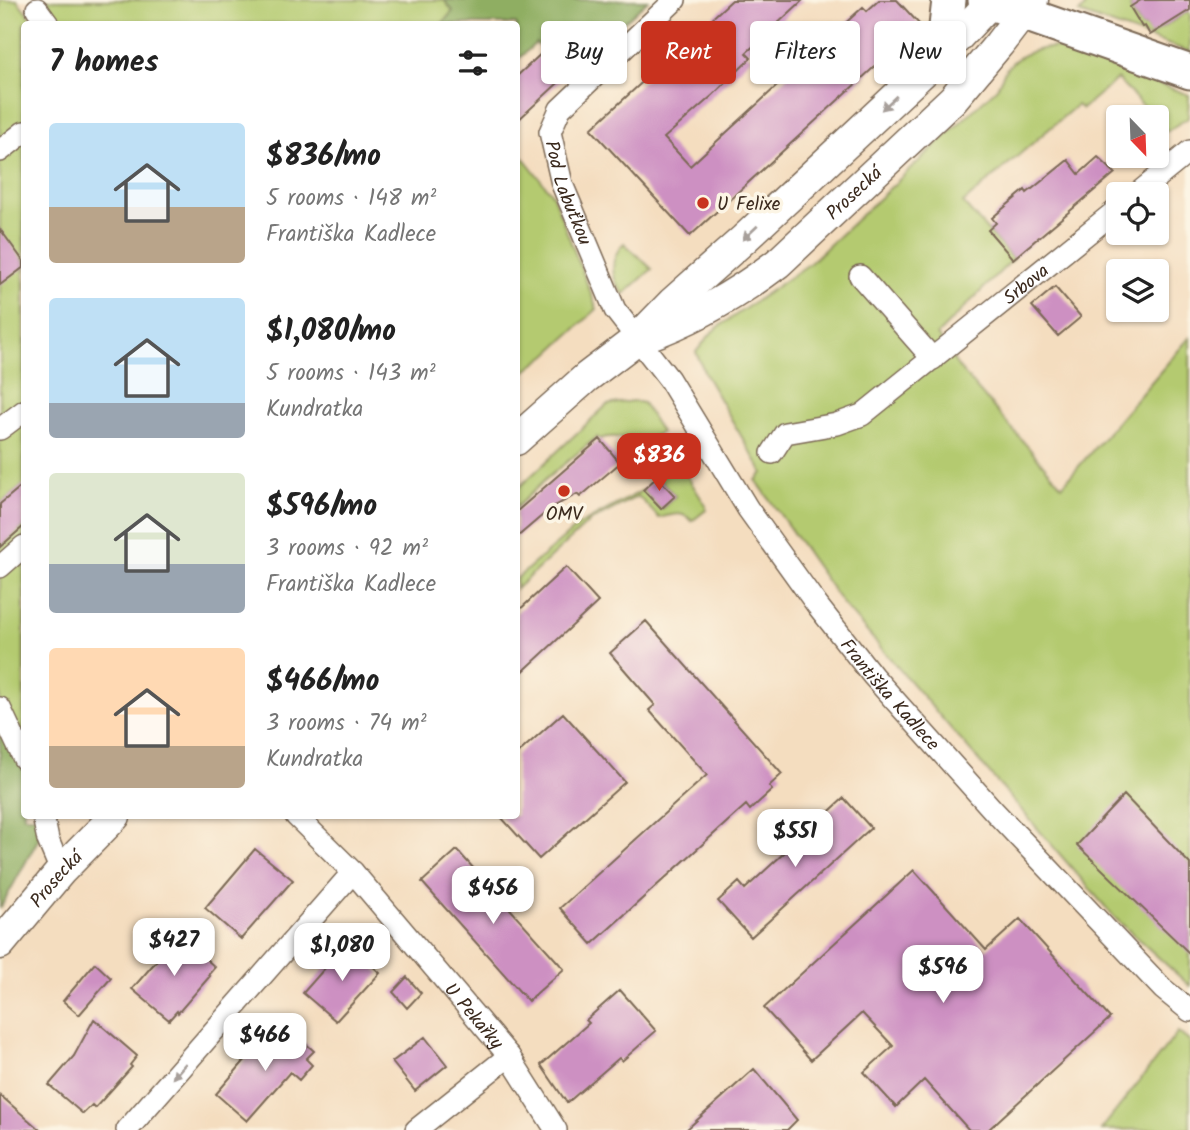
<!DOCTYPE html>
<meta charset="utf-8">
<style>
body{margin:0;font-family:Kalam,sans-serif;background:#f6f6f6;color:#222;height:100vh;display:flex;flex-direction:column;font-size:26px;white-space:nowrap}
*{box-sizing:border-box;margin:0}
p{font-size:23px;color:#767676}
.icon{flex:none;width:38px;height:38px;fill:none;stroke:currentColor;stroke-width:2;stroke-linecap:round;stroke-linejoin:round}
.map{position:relative;flex:1;overflow:hidden}
.drawer{position:absolute;left:21px;top:21px;width:499px;height:798px;display:flex;flex-direction:column;background:#fff;border-radius:7px;box-shadow:0 2px 5px #0004}
.drawer>*{flex:none}
.guide{position:absolute;left:541px;top:21px;width:544px;height:63px;display:flex;gap:14px}
.needle{width:46px;rotate:157deg}
.buttons{position:absolute;left:1106px;top:105px;display:grid;gap:14px}
.buttons a{display:grid;place-items:center;width:63px;height:63px;border-radius:7px;background:#fff;box-shadow:0 2px 5px #0004;font-size:35px}
.price{position:absolute;translate:-50% -60px;padding:0 16px;border-radius:14px;background:#fff;color:#222;font-size:23px;line-height:46px;filter:drop-shadow(0 2px 4px #0008)}
.price::after{content:'';position:absolute;left:50%;top:42px;width:21px;height:16px;margin-left:-10px;background:inherit;clip-path:polygon(0 0,100% 0,50% 100%)}
.price.current{background:#c8321e;color:#fff}
ul{padding:0;list-style:none}
li{display:flex;align-items:center;gap:21px;height:175px;padding:0 28px}
li span{display:grid;place-items:center;flex:none;width:196px;height:140px;border-radius:7px;color:#555}
li>.icon{margin-inline-start:auto}
span .icon{width:84px;height:84px;fill:#fffc;stroke-width:1}
li b{font-size:30px}
h2{display:flex;justify-content:space-between;align-items:center;height:84px;padding:0 28px;font-size:30px}
.chip{padding:0 24px;border-radius:7px;background:#fff;box-shadow:0 2px 5px #0004;font-size:24px;line-height:63px}
.chip.current{background:#c8321e;color:#fff}
.map>svg:first-child{display:block}
</style>
<div class="map">
<svg width="1190" height="1130" viewBox="0 0 1190 1130">
<rect width="100%" height="100%" fill="#fcf5e5"/>
<filter id="ink" filterUnits="userSpaceOnUse"><feTurbulence type="fractalNoise" baseFrequency=".0143" numOctaves="2"/><feDisplacementMap in="SourceGraphic" scale="14" xChannelSelector="R" yChannelSelector="G"/><feConvolveMatrix kernelMatrix="1 2 1 2 8 2 1 2 1" color-interpolation-filters="sRGB"/></filter>
<filter id="wash" filterUnits="userSpaceOnUse"><feTurbulence type="fractalNoise" baseFrequency=".00686" numOctaves="4" result="noise"/><feDisplacementMap in="SourceGraphic" scale="28" xChannelSelector="R" yChannelSelector="G"/><feGaussianBlur stdDeviation="1.57" result="paint"/><feColorMatrix in="noise" values="0 0 0 0 0 0 0 0 0 0 0 0 0 0 0 0 0 1.4 0 .05"/><feComposite in="paint" operator="in"/></filter>
<g filter="url(#wash)">
<rect width="100%" height="100%" fill="#f4ddbf"/>
<!-- green -->
<path fill="#b4ca6f" stroke="#787a46" stroke-width="2" d="M0,0h17l19,24h-12v461l-24,19z
M47,0h397l9,11 -11,13h-382z
M1087,0h41l4,6 -2,2 12,19 3,-1 6,9 36,-23 -6,-12 9,14v38l-111,-39 6,-6z
M1058,47l131,48 -1,23 -21,13 -10,-11v-3h-3l-37,-38 -35,30 -5,-4 -114,98 50,56 -76,76 22,33 103,118 128,-149v649l-75,-68 -273,-315 -86,-123 7,-7 -56,-95 -11,-26 17,-21 96,-67 188,-176c3,-6 6,-15 10,-20 13,-16 33,-20 51,-21z
M523,157l29,37 45,115 -50,46 -31,23v-215z
M624,243l28,26 -28,25c-14,-15 -15,-36 0,-51z
M632,401l11,2 18,29c-4,2 -7,5 -10,6 -17,6 -33,-6 -51,1l-3,-2 -52,43 -29,28v-18l91,-85z
M677,468l7,3 22,35v4l-14,11c-9,-11 -21,-6 -33,-3l-21,-22 -49,26 -73,67v-10l63,-54 64,-35 19,19 13,-13 -18,-19z
M24,526v228l-24,-34v-173z
M1178,1032l12,10v87l-89,1z"/>
<!-- forest -->
<path fill="#8fae62" stroke="#656c40" stroke-width="2" d="M444,0h204l-64,59 -13,-15 -9,8 13,16 -10,8 -29,-33 -20,18v-37h-74l11,-13z
M0,724l24,46v46h13l2,22 -39,71z"/>
<g id="blocks">
<!-- building -->
<path fill="#cd90c2" d="M732,0h71l-57,53 5,5 -38,37 -49,43 26,28 173,-159 4,4 12,-11h18l23,25 -230,211 -99,-107z
M1141,0h49v10l-40,25 -5,-9 -3,1 -12,-20z
M571,44l13,15 -68,63v-45l28,-26 9,10z
M1098,157l17,16 -102,86 -25,-29 8,-7 -4,-5 33,-28 2,3 41,-33 11,14z
M0,229l24,33v5l-24,18z
M1055,287l26,30 -23,19 -26,-30z
M600,439l20,24 -40,34 -3,-3 -26,14 -35,30v-26z
M657,477l18,19 -14,13 -18,-19z
M24,484v42l-24,21v-43z
M566,567l32,35 -82,76v-65z
M646,621l136,153 -13,12 3,4 -22,20 -4,-5 -154,139 -32,-36 147,-133 -58,-65 6,-5 -45,-52z
M563,713l62,69 -86,77 -39,-43h16v-61z
M1124,795l66,69v90l-113,-109z
M844,798l27,30 -120,109 -33,-36 21,-19 6,7z
M255,849l38,31 -52,59 -36,-31z
M457,850l107,119 -36,32 -106,-119z
M914,870l72,80 34,-31 90,99 -122,112h-19l-45,-50 -28,27 -32,-35 29,-26 -31,-33 -51,47 -47,-52z
M179,935l36,32 -7,8 2,1 -32,37 -1,-2 -8,9 -37,-31z
M349,944l31,29 -44,48 -33,-28 22,-25z
M95,963l16,15 -32,37 -16,-14z
M407,977l14,16 -14,15 -14,-16z
M620,990l36,41 -34,30 -3,-3 -52,45 -26,-38 48,-42 -3,-3z
M94,1019l43,37 -7,9 2,2 -37,41 -3,-3 -9,9 -34,-29 25,-29z
M271,1030l15,13 9,-9 19,17 -8,8 6,6 -13,15 -9,-8 -43,49 -31,-27z
M425,1037l22,28 -32,26 -23,-29z
M754,1069l43,51 -10,10h-101z
M0,1095l40,35h-40z"/>
</g>
</g>
<g filter="url(#ink)">
<use href="#blocks" fill-opacity="0" stroke="#7c6956" stroke-width="2"/>
<g fill="none" stroke-linecap="round" stroke-linejoin="round">
<defs>
<g id="street">
<path id="s1" d="M675,0l-115,109 -10,23 12,52 53,126 54,69 79,130 69,96 56,71 120,134 170,179 27,22"/>
<path d="M37,9l11,15"/>
<path d="M0,151l24,-19"/>
<path d="M1137,194l53,-43"/>
<path d="M860,276l73,83"/>
<path d="M0,429l24,-18"/>
<path id="s2" d="M772,453l13,-20 52,-9 25,-9 256,-206"/>
<path d="M0,567l24,-21"/>
<path d="M0,708l24,51"/>
<path d="M43,816l5,24 13,31"/>
<path id="s3" d="M296,816l57,56 156,184 47,74"/>
<path d="M127,1130l226,-258"/>
<path d="M416,1130l93,-74"/>
</g>
<g id="secondary">
<path id="s4" d="M644,337c49,-17 93,-43 134,-74l175,-164 46,-55 34,-44"/>
<path d="M516,440l71,-63 50,-38 36,-37 71,-63 195,-182 54,-57"/>
<path id="s5" d="M0,944l61,-73 54,-55"/>
</g>
<path id="primary" d="M985,0l5,3 32,10 168,59
M939,57l6,-22 4,-35"/>
</defs>
<!-- street casing -->
<use href="#street" stroke="#7c6956" stroke-width="24"/>
<!-- secondary casing -->
<use href="#secondary" stroke="#7c6956" stroke-width="33"/>
<!-- primary casing -->
<use href="#primary" stroke="#7c6956" stroke-width="37"/>
<!-- street -->
<use href="#street" stroke="#fff" stroke-width="21"/>
<!-- secondary -->
<use href="#secondary" stroke="#fff" stroke-width="30"/>
<!-- primary -->
<use href="#primary" stroke="#fff" stroke-width="33"/>
</g>
<!-- one-way arrows -->
<defs><path id="oneway-solid" d="M-6-.8H1V-3.2L6.5 0L1 3.2V.8H-6Z" transform="scale(1.75)"/></defs>
<g fill="#a79f9a">
<use href="#oneway-solid" transform="translate(889 103) rotate(137)"/>
<use href="#oneway-solid" transform="translate(750 233) rotate(137)"/>
<use href="#oneway-solid" transform="translate(179 1071) rotate(131)"/>
</g>
</g>
<!-- markers -->
<g fill="#c8321e" stroke="#fcf5e5" stroke-width="2.5">
<circle cx="703" cy="203" r="7"/>
<circle cx="564" cy="491" r="7"/>
</g>
<g text-anchor="middle" stroke-width="7" stroke-linejoin="round" paint-order="stroke">
<!-- street labels -->
<g font-size="19" fill="#3b2a1e" stroke="#fcf5e5">
<text dy="7" stroke="none"><textPath href="#s1" startOffset="247">Pod Labuťkou</textPath></text>
<text dy="7" stroke="none"><textPath href="#s4" startOffset="257">Prosecká</textPath></text>
<text dy="7" stroke="none"><textPath href="#s2" startOffset="313">Srbova</textPath></text>
<text dy="7" stroke="none"><textPath href="#s1" startOffset="847">Františka Kadlece</textPath></text>
<text dy="7" stroke="none"><textPath href="#s5" startOffset="86">Prosecká</textPath></text>
<text dy="7" stroke="none"><textPath href="#s3" startOffset="268">U Pekařky</textPath></text>
</g>
<!-- poi labels -->
<g font-size="19" fill="#3b2a1e" stroke="#fcf5e5" text-anchor="start">
<text x="717" y="210">U Felixe</text>
<text x="564" y="520" text-anchor="middle">OMV</text>
</g>
</g>
</svg>
<div class="buttons">
<a><svg class="needle" viewBox="-14 -14 28 28"><path d="M0-13l5 13h-10z" fill="#e53935"/><path d="M0 13l5-13h-10z" fill="#767676"/></svg></a>
<a><svg class="icon" aria-label="locate" viewBox="0 0 24 24"><circle cx="12" cy="12" r="6"/><path d="M12 2v4M12 18v4M2 12h4M18 12h4"/></svg></a>
<a><svg class="icon" aria-label="layers" viewBox="0 0 24 24"><path d="M12 4l9 5-9 5-9-5zM3 14l9 5 9-5"/></svg></a>
</div>
<b class="price current" style="left:659px;top:493px">$836</b>
<b class="price" style="left:795px;top:869px">$551</b>
<b class="price" style="left:493px;top:926px">$456</b>
<b class="price" style="left:174px;top:978px">$427</b>
<b class="price" style="left:342px;top:983px">$1,080</b>
<b class="price" style="left:943px;top:1005px">$596</b>
<b class="price" style="left:265px;top:1073px">$466</b>
<div class="guide">
<a class="chip">Buy</a>
<a class="chip current">Rent</a>
<a class="chip">Filters</a>
<a class="chip">New</a>
</div>
<section class="drawer">
<h2>7 homes<svg class="icon" aria-label="filters" viewBox="0 0 24 24"><path d="M4 7h16M4 17h16"/><circle cx="9" cy="7" r="2"/><circle cx="15" cy="17" r="2"/></svg></h2>
<ul>
<li><span style="background:linear-gradient(#bfe0f5 60%,#b9a48a 0)"><svg class="icon" aria-label="home" viewBox="0 0 24 24"><path d="M3 11l9-7 9 7M6 9v11h12V9"/></svg></span><div><b>$836/mo</b><p>5 rooms · 148 m²</p><p>Františka Kadlece</p></div></li>
<li><span style="background:linear-gradient(#bfe0f5 75%,#9aa5b1 0)"><svg class="icon" aria-label="home" viewBox="0 0 24 24"><path d="M3 11l9-7 9 7M6 9v11h12V9"/></svg></span><div><b>$1,080/mo</b><p>5 rooms · 143 m²</p><p>Kundratka</p></div></li>
<li><span style="background:linear-gradient(#dfe7d0 65%,#9aa5b1 0)"><svg class="icon" aria-label="home" viewBox="0 0 24 24"><path d="M3 11l9-7 9 7M6 9v11h12V9"/></svg></span><div><b>$596/mo</b><p>3 rooms · 92 m²</p><p>Františka Kadlece</p></div></li>
<li><span style="background:linear-gradient(#ffd9b3 70%,#b9a48a 0)"><svg class="icon" aria-label="home" viewBox="0 0 24 24"><path d="M3 11l9-7 9 7M6 9v11h12V9"/></svg></span><div><b>$466/mo</b><p>3 rooms · 74 m²</p><p>Kundratka</p></div></li>
</ul>
</section>
</div>
